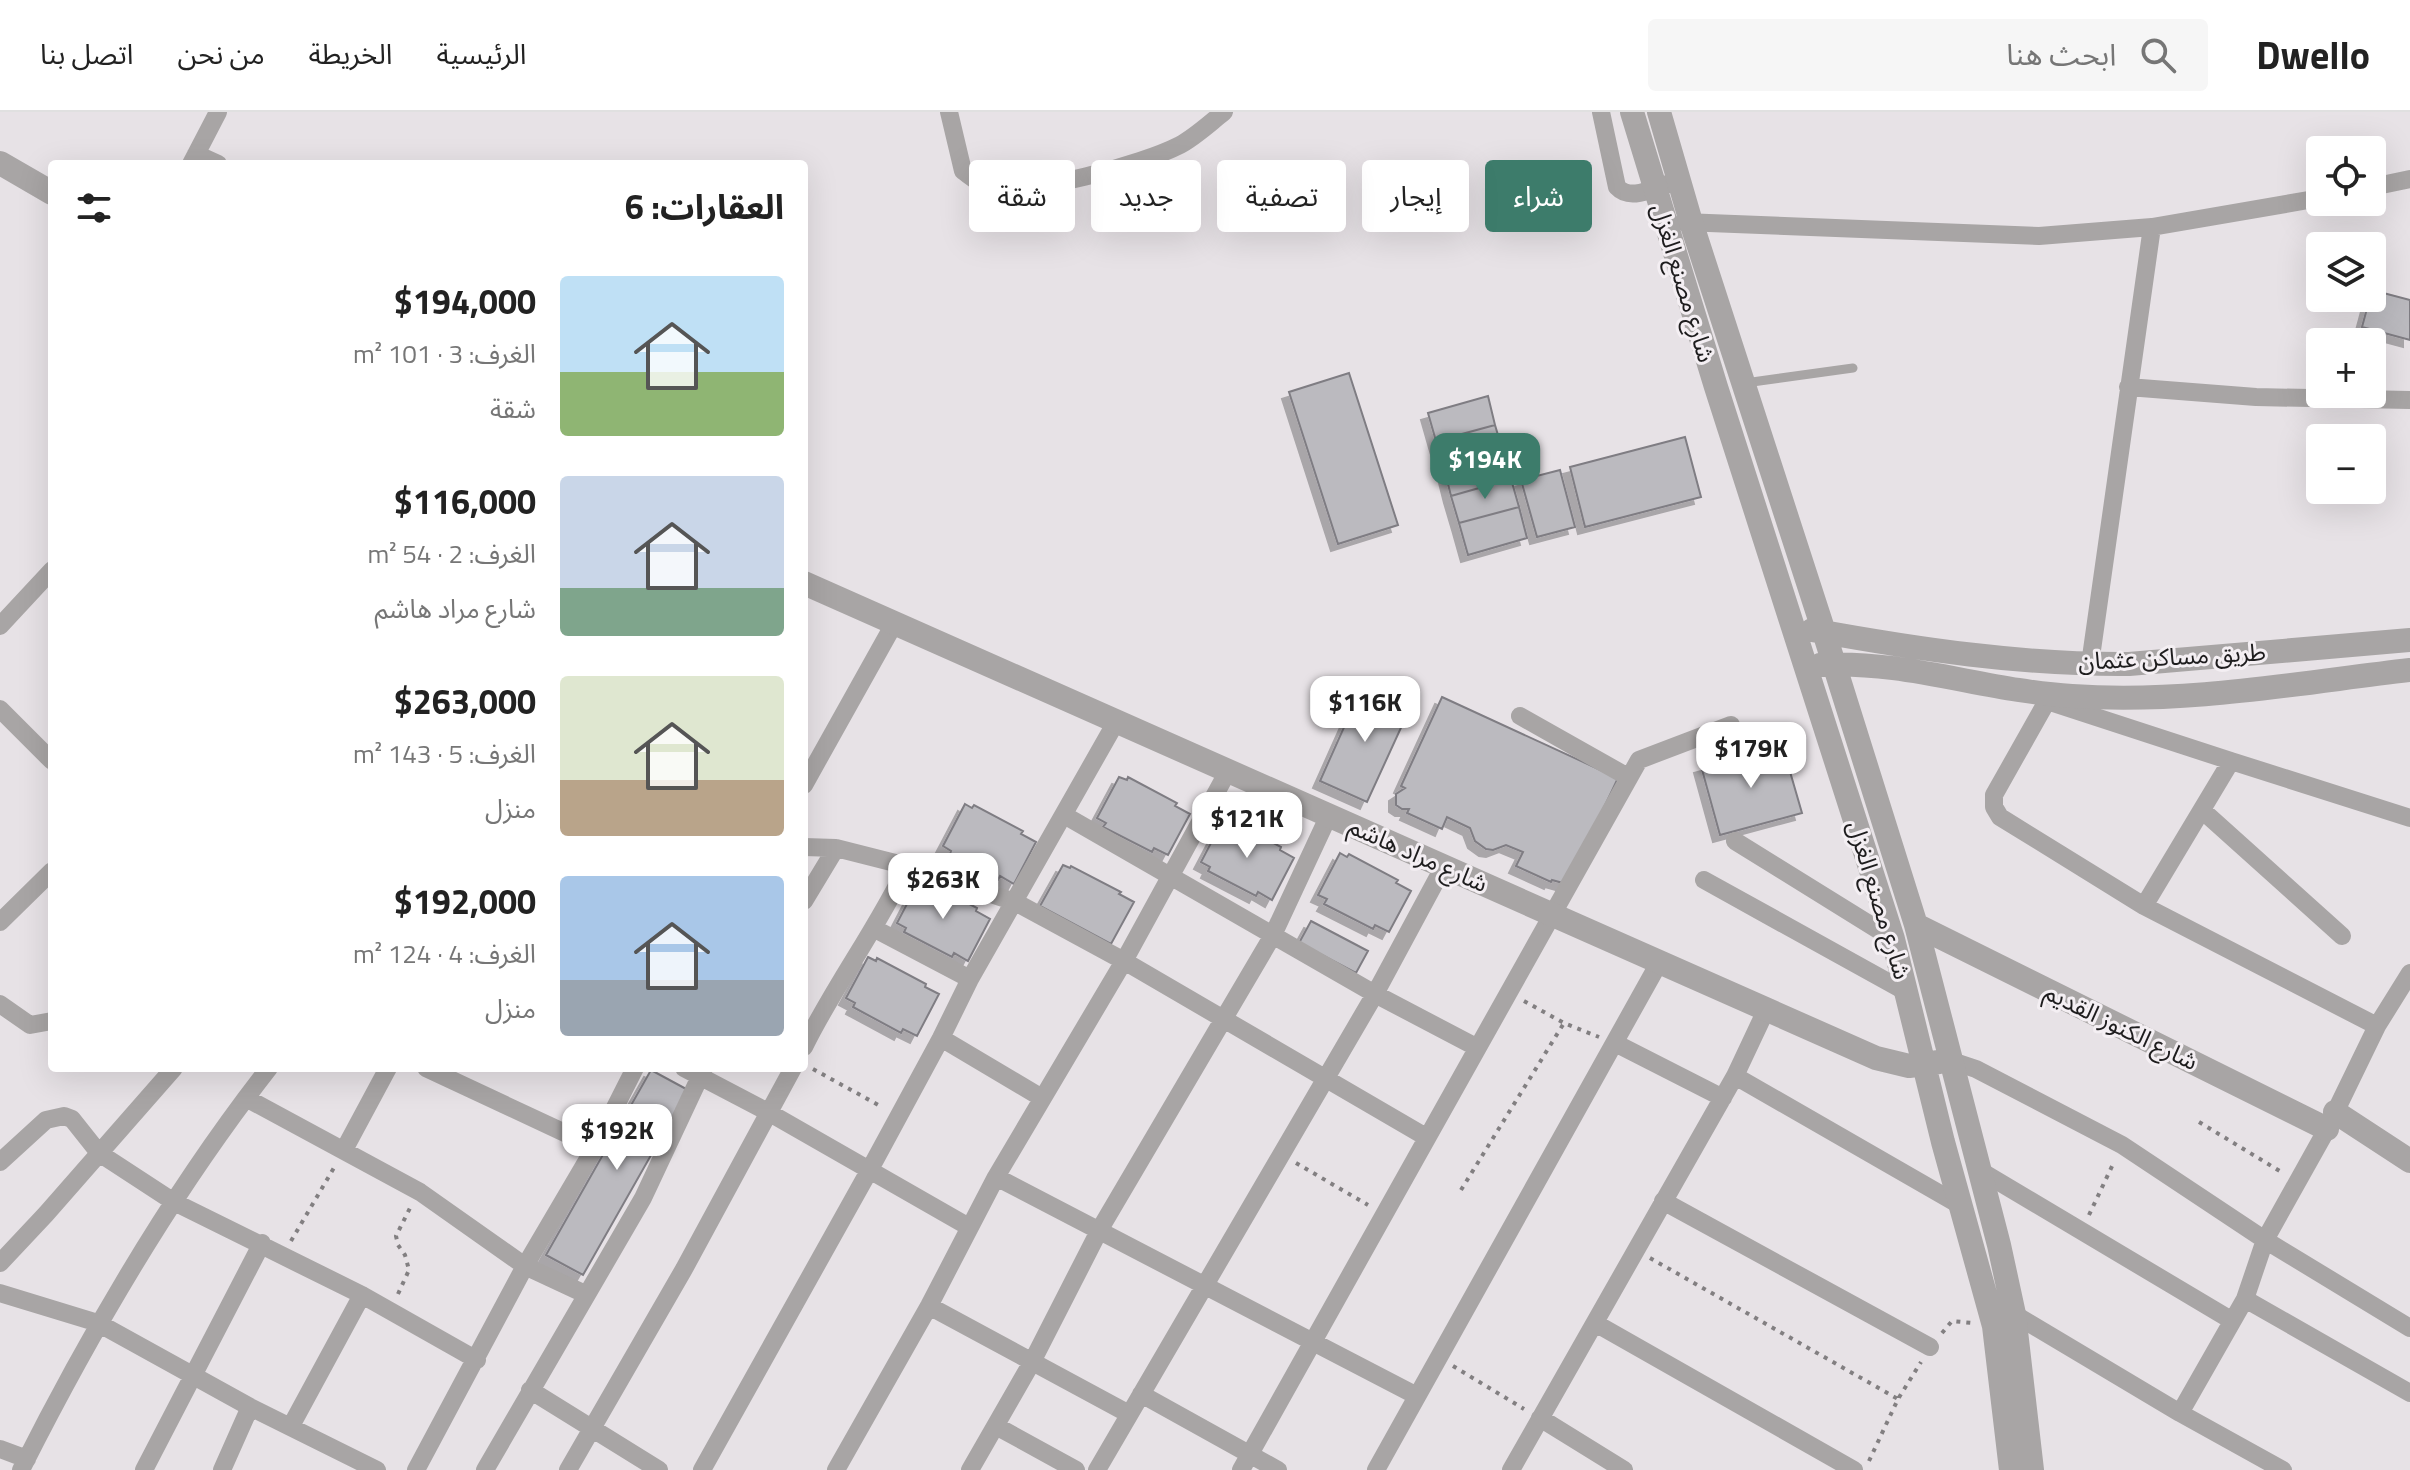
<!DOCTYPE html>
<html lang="ar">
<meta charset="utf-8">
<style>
body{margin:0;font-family:"Titillium Web","Noto Sans Arabic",sans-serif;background:#f6f6f6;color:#222;direction:rtl;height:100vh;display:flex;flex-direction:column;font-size:30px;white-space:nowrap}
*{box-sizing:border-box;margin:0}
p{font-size:26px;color:#767676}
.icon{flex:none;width:44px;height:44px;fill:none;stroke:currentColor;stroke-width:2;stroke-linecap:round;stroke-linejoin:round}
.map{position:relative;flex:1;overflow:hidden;direction:ltr}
.sheet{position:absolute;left:48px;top:48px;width:760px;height:912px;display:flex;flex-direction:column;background:#fff;border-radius:8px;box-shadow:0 8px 32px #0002;direction:rtl}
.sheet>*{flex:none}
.hud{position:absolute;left:832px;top:48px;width:760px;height:72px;direction:rtl;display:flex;gap:16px}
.tools{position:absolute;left:2306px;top:24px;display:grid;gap:16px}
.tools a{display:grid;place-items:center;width:80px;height:80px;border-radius:8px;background:#fff;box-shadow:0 8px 32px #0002;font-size:40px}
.price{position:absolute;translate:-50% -68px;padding:0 18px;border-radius:16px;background:#fff;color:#222;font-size:26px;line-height:52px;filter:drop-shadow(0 2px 4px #0008)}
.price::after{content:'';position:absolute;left:50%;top:48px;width:24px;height:18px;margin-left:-12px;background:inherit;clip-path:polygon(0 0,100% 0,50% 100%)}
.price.active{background:#3d7c6b;color:#fff}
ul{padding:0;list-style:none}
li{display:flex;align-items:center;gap:24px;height:200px;padding:0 24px}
li span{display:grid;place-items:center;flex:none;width:224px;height:160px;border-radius:8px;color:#555}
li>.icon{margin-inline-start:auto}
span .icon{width:96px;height:96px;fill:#fffc;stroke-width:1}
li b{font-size:34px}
h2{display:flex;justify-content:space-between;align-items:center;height:96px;padding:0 24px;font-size:34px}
.tag{padding:0 28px;border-radius:8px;background:#fff;box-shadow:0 8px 32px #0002;font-size:28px;line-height:72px}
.tag.active{background:#3d7c6b;color:#fff}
header{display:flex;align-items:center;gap:48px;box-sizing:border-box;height:112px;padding:0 40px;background:#fff;border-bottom:2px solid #e0e0e0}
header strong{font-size:38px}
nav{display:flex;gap:44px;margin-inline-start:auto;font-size:28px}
.search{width:560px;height:72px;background:#f6f6f6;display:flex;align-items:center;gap:20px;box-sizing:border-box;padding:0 28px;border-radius:8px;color:#767676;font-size:30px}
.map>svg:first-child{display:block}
</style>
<header>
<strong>Dwello</strong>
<div class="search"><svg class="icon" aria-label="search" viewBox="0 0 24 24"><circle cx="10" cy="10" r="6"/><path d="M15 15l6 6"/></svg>ابحث هنا</div>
<nav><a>الرئيسية</a><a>الخريطة</a><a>من نحن</a><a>اتصل بنا</a></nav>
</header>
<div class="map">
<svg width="2410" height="1358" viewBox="0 0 2410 1358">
<defs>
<filter id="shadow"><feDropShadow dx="-7" dy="7" stdDeviation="0" flood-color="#0004"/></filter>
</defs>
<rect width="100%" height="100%" fill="#e7e2e6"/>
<!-- building -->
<path fill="#bbbabf" stroke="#7f7d83" stroke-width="2" filter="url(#shadow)" d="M2372,178l38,10v40l-48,-13z
M1349,261l49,152 -60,19 -49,-152z
M1488,284l7,29 -59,16 -8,-28z
M1495,313l8,27 -59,16 -8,-27z
M1685,325l16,60 -116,30 -15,-60z
M1503,340l8,27 -60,17 -7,-28z
M1560,358l15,57 -38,10 -16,-57z
M1511,367l8,28 -60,16 -8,-27z
M1519,395l8,31 -59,17 -9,-32z
M1362,575l48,21 -43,94 -47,-21z
M1442,585l176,81 -42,89 -13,16 -11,-3 -1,2 -35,-16 7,-14 -17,-7 -13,5 -7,-1 -11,-8 -5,-13 -23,-11 -5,12 -35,-16 2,-4h-7l-6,-4v-11l9,-6 -4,-2z
M1782,632l20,69 -82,22 -19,-69z
M1119,665l8,3 1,-3 49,26 -2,3 15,8 -22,41 -14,-7 -2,4 -49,-25 3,-4 -9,-5z
M965,692l7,4 2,-3 49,26 -2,3 15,8 -22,42 -14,-8 -2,4 -48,-26 1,-3 -8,-5z
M1223,708l8,4 2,-3 48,26 -1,3 14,8 -22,42 -14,-8 -2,4 -48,-25 2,-4 -9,-5z
M1340,741l7,4 2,-3 49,26 -2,3 15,8 -22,41 -14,-7 -2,4 -49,-25 3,-5 -9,-4z
M1063,753l7,3 1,-2 50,26 -2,2 15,8 -23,42 -71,-38z
M919,769l8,5 1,-4 49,26 -1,3 14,8 -22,42 -14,-8 -2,4 -48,-25 2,-4 -9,-5z
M1311,809l57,30 -12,22 -57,-30z
M868,845l8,4 1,-3 49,26 -1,3 14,7 -22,42 -14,-7 -2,4 -48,-26 2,-4 -9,-5z
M651,958l37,20 -105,185 -37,-20z"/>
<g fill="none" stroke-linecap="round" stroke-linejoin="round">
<!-- path -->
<path stroke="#827f81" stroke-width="4" stroke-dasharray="4 6" stroke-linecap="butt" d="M1524,889l40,22 35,14
M813,957l69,38
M2199,1010l84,51
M1296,1051l72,42
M1461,1078l103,-167
M2089,1103l25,-53
M291,1129l44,-75
M1650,1146l248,141
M398,1182l11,-24 -4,-15 -7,-10 -2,-9 14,-28
M1942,1221l10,-12 20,2
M1453,1254l71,43
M1869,1349l29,-62 23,-37"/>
<!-- service -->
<path stroke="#a8a5a5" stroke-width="9" d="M1745,271l108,-15"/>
<!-- minor -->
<path stroke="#a8a5a5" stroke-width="18" d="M949,0l14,59c7,5 17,14 26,16 42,8 152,-22 191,-42 15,-8 30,-22 44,-33
M1601,0l16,75c13,14 34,2 51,-3
M196,42l22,10
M191,52l27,-52
M2372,75l38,-8
M1683,110l356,14 113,-9 168,-29
M2128,275l128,10 153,3
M0,514l52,-56
M2090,552l62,-437
M0,597l52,52
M1520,604l108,61
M2231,649l-184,-60 -53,94v12l6,10 144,89 233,120
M804,673l90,-161
M2203,699l139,125
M1064,703l311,179 101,53
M1735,729l158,98
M804,735l32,1
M1704,768l204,113
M804,789l32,-53 71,18 108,36 109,59 302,176
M2144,794l87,-145 179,57
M0,810l52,-51
M875,817l95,50
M0,892l30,21 22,-4
M941,926l101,60
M1615,931l108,55
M804,935c31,-63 73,-118 103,-181
M1949,948l27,9 146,76 143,95 145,88
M426,956l169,79
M684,956l84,44 201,115
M1735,964l32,-68
M246,986l174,94 105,74 60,28
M344,1038l44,-82
M0,1050l46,-42 18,-4 8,3 27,34 75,49 188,93 115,65
M1979,1058l252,150
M996,1065l421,219
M1663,1089l267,146
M0,1151l46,-49 128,-146
M0,1181l98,30 152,84 127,63
M2245,1187l165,94
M929,1194l200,108
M2014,1202l166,99 103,57
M1595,1211l259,147
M530,1278l129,80
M1141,1282l137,76
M2180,1301l65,-114 20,-59 62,-111 50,-103 33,-53
M1540,1306l84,52
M291,1314l71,-131
M996,1314l80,44
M0,1337l27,10
M21,1358c71,-141 151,-278 248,-402
M144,1358l118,-227
M222,1358l28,-63
M416,1358l109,-204 70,-119 40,-79
M485,1358l158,-272 61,-130
M568,1358l116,-201 109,-201
M702,1358l167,-299 72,-133 29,-59 146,-257
M836,1358l93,-164 67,-129 128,-216 104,-190
M970,1358l62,-108 68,-133 173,-294 56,-120
M1097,1358l278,-476 69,-128
M1241,1358l398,-710 92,-35
M1376,1358l284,-509
M1511,1358l224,-394 228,131"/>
<!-- tertiary -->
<path stroke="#a8a5a5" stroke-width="24" d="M1632,0l84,275 177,552 50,203 51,184 17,144
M1659,0l32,110 133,410 92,293 83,320 15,69 18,156
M0,51l52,30
M804,471l1072,475 33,8 30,-4
M1812,518c104,19 211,35 317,34l281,-24
M1820,553c86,-5 166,26 252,31 112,8 226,-13 338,-26
M1916,813l411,204
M2335,1000l75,49"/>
</g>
<g text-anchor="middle" stroke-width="6" stroke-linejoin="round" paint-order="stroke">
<!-- street labels -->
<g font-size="24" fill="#1e1d1e" stroke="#f4eff3">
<text transform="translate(1683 171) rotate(73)" y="8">شارع مصنع الغزل</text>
<text transform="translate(2172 545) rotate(-3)" y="8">طريق مساكن عثمان</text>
<text transform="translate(1418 743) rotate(24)" y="8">شارع مراد هاشم</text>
<text transform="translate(1879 788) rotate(73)" y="8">شارع مصنع الغزل</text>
<text transform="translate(2121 915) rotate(26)" y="8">شارع الكنوز القديم</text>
</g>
</g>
</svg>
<div class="tools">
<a><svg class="icon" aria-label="locate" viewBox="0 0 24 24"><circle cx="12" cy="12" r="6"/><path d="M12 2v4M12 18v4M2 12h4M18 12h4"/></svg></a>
<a><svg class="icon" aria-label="layers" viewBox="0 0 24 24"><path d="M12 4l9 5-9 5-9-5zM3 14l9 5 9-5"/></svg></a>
<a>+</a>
<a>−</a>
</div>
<b class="price active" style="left:1485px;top:389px">$194K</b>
<b class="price" style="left:1365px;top:632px">$116K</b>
<b class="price" style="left:1751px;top:678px">$179K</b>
<b class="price" style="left:1247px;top:748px">$121K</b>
<b class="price" style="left:943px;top:809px">$263K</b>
<b class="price" style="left:617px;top:1060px">$192K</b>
<div class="hud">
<a class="tag active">شراء</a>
<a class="tag">إيجار</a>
<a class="tag">تصفية</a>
<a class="tag">جديد</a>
<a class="tag">شقة</a>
</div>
<section class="sheet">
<h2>العقارات: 6<svg class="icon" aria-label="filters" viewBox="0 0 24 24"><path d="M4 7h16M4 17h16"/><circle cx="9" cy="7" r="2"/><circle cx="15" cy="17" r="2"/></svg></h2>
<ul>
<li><span style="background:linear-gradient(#bfe0f5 60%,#8fb573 0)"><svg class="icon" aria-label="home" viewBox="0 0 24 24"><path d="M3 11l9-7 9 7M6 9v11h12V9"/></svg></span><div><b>$194,000</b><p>الغرف: 3 · 101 m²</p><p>شقة</p></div></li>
<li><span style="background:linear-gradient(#c9d6e8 70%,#7fa58c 0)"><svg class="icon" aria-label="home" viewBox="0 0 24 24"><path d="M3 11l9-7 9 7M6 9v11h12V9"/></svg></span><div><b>$116,000</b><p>الغرف: 2 · 54 m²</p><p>شارع مراد هاشم</p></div></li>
<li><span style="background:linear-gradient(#dfe7d0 65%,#b9a48a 0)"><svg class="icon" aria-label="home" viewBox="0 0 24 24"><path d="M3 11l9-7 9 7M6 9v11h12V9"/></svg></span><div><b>$263,000</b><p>الغرف: 5 · 143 m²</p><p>منزل</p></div></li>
<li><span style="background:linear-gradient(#a9c7e8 65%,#9aa5b1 0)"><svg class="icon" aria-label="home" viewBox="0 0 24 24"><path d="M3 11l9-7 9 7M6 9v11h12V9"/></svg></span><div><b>$192,000</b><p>الغرف: 4 · 124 m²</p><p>منزل</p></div></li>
</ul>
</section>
</div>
